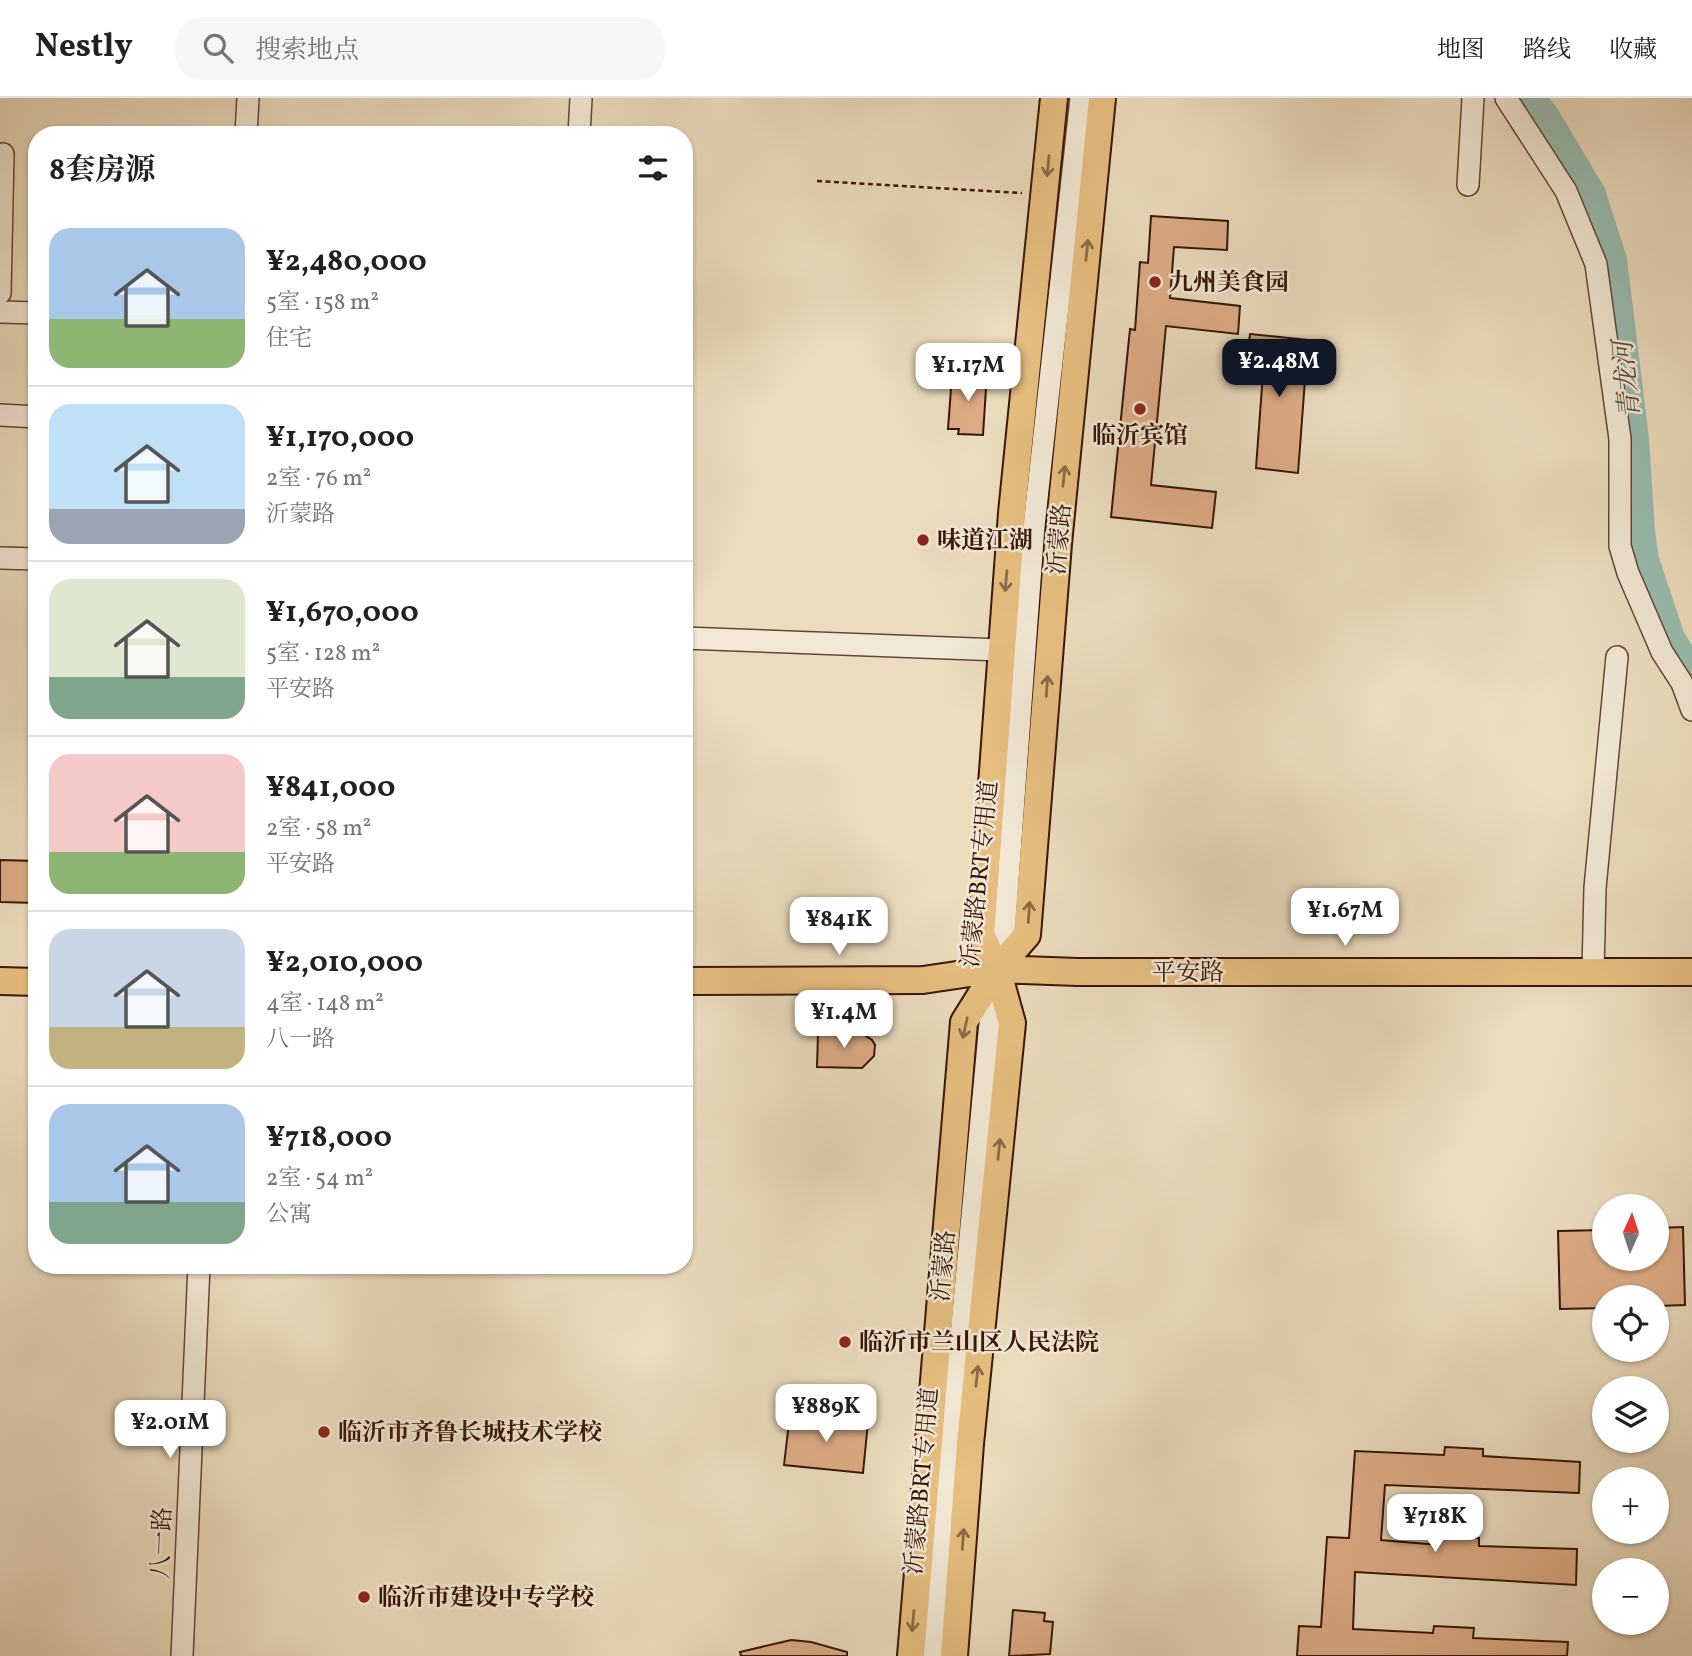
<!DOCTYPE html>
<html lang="zh">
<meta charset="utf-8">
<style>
body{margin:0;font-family:Vollkorn,"Noto Serif SC",serif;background:#f6f6f6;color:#202124;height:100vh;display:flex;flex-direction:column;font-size:26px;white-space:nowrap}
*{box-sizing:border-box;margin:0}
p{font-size:23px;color:#757577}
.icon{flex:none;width:38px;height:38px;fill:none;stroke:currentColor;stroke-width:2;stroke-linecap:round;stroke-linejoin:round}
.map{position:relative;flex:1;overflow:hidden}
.side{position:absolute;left:28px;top:28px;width:665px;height:1148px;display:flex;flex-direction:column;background:#fff;border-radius:28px;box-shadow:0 2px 5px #0004}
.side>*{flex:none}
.needle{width:46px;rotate:3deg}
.controls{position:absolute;left:1592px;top:1096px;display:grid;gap:14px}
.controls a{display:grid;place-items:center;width:77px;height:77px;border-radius:50%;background:#fff;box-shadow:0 2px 5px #0004;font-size:35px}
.price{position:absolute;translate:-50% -60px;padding:0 16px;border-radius:14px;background:#fff;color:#222;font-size:23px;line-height:46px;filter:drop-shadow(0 2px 4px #0008)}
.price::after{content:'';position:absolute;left:50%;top:42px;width:21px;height:16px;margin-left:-10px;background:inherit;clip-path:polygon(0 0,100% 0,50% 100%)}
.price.current{background:#111827;color:#fff}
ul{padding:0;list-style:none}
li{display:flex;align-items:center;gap:21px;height:175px;padding:0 21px}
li+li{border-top:2px solid #e0e0e0}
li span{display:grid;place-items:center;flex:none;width:196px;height:140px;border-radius:21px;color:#555}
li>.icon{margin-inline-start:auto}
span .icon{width:84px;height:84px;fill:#fffc;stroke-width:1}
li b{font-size:30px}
h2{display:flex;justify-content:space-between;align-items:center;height:84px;padding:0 21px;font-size:30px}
header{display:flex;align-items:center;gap:42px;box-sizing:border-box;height:98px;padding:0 35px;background:#fff;border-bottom:2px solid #e0e0e0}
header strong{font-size:33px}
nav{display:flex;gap:38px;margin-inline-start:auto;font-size:24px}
.search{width:490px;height:63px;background:#f6f6f6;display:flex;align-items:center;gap:18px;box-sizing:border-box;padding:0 24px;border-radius:28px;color:#757577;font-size:26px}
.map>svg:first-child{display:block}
</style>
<header>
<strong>Nestly</strong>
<div class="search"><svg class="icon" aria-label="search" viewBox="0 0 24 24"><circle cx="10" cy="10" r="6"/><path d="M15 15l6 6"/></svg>搜索地点</div>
<nav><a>地图</a><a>路线</a><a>收藏</a></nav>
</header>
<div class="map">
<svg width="1692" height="1558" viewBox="0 0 1692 1558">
<rect width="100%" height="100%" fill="#ebdcbe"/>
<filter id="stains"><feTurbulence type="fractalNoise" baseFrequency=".00286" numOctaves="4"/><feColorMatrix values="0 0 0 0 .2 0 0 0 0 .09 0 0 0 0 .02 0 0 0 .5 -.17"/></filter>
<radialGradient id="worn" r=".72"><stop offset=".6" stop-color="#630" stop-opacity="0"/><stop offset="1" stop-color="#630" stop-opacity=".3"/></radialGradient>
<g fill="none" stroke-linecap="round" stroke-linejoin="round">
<!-- river -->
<path stroke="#98bcb0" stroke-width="28" d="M1532,0l14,19 46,77 21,66 22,179 6,93 4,28 26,78 21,34"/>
</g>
<!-- building -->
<path fill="#ddac86" stroke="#371508" stroke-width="2" d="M1151,118l77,5 -1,29 -53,-3 -4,51 70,8 -2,28 -72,-8 -15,159 65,7 -4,36 -101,-11 19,-188 5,1 5,-68 8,1z
M1250,236l58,6 -10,133 -42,-5 7,-95 -17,-3z
M966,274l21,1 -4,62 -25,-1 1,-5h-11l4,-54 13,1z
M0,762l37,1v42l-37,-1z
M818,935l45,1 9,6 3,5 -1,11 -12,12 -45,-1z
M1683,1129l2,78 -28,1v-9h-52v11l-45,1 -2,-78 47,-1v28h52v-30z
M790,1316l78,8 -5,51 -79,-8z
M1445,1349l38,2v7l97,6 -1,31 -194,-8 -4,55 58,5 1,-9 39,2v8l98,3 -1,36 -221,-13 -2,57 80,4 1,-7 40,2 -1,10 95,4 -1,14h-270l2,-30 22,1 6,-90 22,1 6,-87 89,4z
M1013,1512l32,3 -1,8 9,1 -3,32 -41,2z
M791,1542l20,2 36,10v4h-106l-1,-4z"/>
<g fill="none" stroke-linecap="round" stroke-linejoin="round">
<defs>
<path id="minor" d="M1506,0l60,93 30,73 24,175v107l8,27 34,79 20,31 10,27
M246,37l2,-37
M579,37l2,-37
M1468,87l5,-87
M0,195l3,-139
M0,214l37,1
M0,317l37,2
M0,460l37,1
M684,540l317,12
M1593,874l2,-84 22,-231
M182,1558l17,-391
M931,1558l59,-633 7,-54 7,-34 30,-409 47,-428"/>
<path id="major" d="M0,883l37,1
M684,883l239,-1 74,-11 81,3h614
M911,1558l53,-634 33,-53 30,-34 31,-391 44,-446
M954,1558l16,-212 42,-421 -15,-54 -16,-35 31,-421 42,-415"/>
</defs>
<!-- minor casing -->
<use href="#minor" stroke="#644736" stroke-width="24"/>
<!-- major casing -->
<use href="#major" stroke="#371508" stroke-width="30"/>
<!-- path -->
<path stroke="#371508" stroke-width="2.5" stroke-dasharray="5 3.5" stroke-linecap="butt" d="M817,83l205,12"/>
<!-- minor -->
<use href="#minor" stroke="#f2e8d5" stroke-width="21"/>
<!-- major -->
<use href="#major" stroke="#e6be7f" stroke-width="26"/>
</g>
<!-- one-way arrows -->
<defs><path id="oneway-shaft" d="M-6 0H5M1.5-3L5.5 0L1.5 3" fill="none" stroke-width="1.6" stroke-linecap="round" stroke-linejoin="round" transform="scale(1.75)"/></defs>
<g stroke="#8e6a44">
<use href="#oneway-shaft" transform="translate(1048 68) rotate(96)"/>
<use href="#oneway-shaft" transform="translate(1087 152) rotate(-84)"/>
<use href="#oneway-shaft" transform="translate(1064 378) rotate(-84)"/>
<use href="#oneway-shaft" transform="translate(1006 483) rotate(95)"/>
<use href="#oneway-shaft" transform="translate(1047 588) rotate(-86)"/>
<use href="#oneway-shaft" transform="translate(1029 814) rotate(-86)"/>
<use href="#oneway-shaft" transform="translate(965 930) rotate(102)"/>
<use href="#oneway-shaft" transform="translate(999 1051) rotate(-84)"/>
<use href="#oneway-shaft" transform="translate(977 1278) rotate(-84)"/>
<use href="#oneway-shaft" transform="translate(963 1441) rotate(-86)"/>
<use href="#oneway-shaft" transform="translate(913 1523) rotate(95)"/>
</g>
<!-- markers -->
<g fill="#8f2418" stroke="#f2e8d5" stroke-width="2.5">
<circle cx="1155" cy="184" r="7"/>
<circle cx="1140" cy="311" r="7"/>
<circle cx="923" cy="442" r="7"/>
<circle cx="845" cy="1244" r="7"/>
<circle cx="324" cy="1334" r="7"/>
<circle cx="364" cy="1499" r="7"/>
</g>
<g text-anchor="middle" stroke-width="5" stroke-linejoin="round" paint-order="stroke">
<!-- poi labels -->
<g font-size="24" font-weight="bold" fill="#371508" stroke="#f2e8d5" text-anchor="start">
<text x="1169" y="192">九州美食园</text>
<text x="1140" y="345" text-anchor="middle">临沂宾馆</text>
<text x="937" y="450">味道江湖</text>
<text x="859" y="1252">临沂市兰山区人民法院</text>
<text x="338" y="1342">临沂市齐鲁长城技术学校</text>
<text x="378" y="1507">临沂市建设中专学校</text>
</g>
<!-- street labels -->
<g font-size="24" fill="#371508" stroke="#f2e8d5">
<text transform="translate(1059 441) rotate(-85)" y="8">沂蒙路</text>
<text transform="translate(979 776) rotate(-84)" y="8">沂蒙路BRT专用道</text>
<text x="1188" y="882">平安路</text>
<text transform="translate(943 1168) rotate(-85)" y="8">沂蒙路</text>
<text transform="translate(921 1383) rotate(-85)" y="8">沂蒙路BRT专用道</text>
<text transform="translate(161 1445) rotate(-88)" y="8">八一路</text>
</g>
<!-- water labels -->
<g font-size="26" font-style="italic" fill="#594f43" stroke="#f2e8d5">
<text transform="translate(1626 282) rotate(-96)" y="9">青龙河</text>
</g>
</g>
<rect width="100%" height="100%" filter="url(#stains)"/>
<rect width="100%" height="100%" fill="url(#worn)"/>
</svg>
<div class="controls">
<a><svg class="needle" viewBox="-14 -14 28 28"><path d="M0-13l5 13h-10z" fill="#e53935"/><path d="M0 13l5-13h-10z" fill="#757577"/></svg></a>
<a><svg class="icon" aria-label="locate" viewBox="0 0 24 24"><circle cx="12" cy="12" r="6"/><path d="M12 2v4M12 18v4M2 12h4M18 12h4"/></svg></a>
<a><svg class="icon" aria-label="layers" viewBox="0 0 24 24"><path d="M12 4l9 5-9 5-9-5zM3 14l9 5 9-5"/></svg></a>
<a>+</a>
<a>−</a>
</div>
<b class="price current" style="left:1279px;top:301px">¥2.48M</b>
<b class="price" style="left:968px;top:305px">¥1.17M</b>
<b class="price" style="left:1345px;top:850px">¥1.67M</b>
<b class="price" style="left:839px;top:859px">¥841K</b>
<b class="price" style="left:844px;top:952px">¥1.4M</b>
<b class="price" style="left:826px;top:1346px">¥889K</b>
<b class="price" style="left:170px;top:1362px">¥2.01M</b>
<b class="price" style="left:1435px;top:1456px">¥718K</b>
<section class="side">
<h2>8套房源<svg class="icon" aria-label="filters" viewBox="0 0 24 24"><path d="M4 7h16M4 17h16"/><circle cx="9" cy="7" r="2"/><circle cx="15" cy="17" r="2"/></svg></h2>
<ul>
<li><span style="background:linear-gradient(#a9c7e8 65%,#8fb573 0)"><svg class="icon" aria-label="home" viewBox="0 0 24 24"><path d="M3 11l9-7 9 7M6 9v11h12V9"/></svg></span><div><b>¥2,480,000</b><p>5室 · 158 m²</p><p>住宅</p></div></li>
<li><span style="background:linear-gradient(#bfe0f5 75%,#9aa5b1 0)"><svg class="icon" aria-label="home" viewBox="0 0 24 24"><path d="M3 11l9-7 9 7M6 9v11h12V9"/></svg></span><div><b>¥1,170,000</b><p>2室 · 76 m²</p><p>沂蒙路</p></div></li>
<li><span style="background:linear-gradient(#dfe7d0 70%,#7fa58c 0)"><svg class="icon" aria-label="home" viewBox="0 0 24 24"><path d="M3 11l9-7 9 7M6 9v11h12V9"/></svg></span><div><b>¥1,670,000</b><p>5室 · 128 m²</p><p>平安路</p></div></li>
<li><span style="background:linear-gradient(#f6c9c9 70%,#8fb573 0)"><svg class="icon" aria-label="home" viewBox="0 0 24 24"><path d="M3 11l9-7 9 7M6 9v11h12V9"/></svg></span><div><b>¥841,000</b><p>2室 · 58 m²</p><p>平安路</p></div></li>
<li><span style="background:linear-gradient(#c9d6e8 70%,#c2b280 0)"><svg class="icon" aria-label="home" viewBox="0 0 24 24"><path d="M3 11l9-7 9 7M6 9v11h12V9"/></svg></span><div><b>¥2,010,000</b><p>4室 · 148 m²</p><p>八一路</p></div></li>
<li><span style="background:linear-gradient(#a9c7e8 70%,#7fa58c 0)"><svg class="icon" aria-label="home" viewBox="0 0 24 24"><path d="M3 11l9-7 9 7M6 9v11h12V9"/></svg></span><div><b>¥718,000</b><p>2室 · 54 m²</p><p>公寓</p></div></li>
</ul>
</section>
</div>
